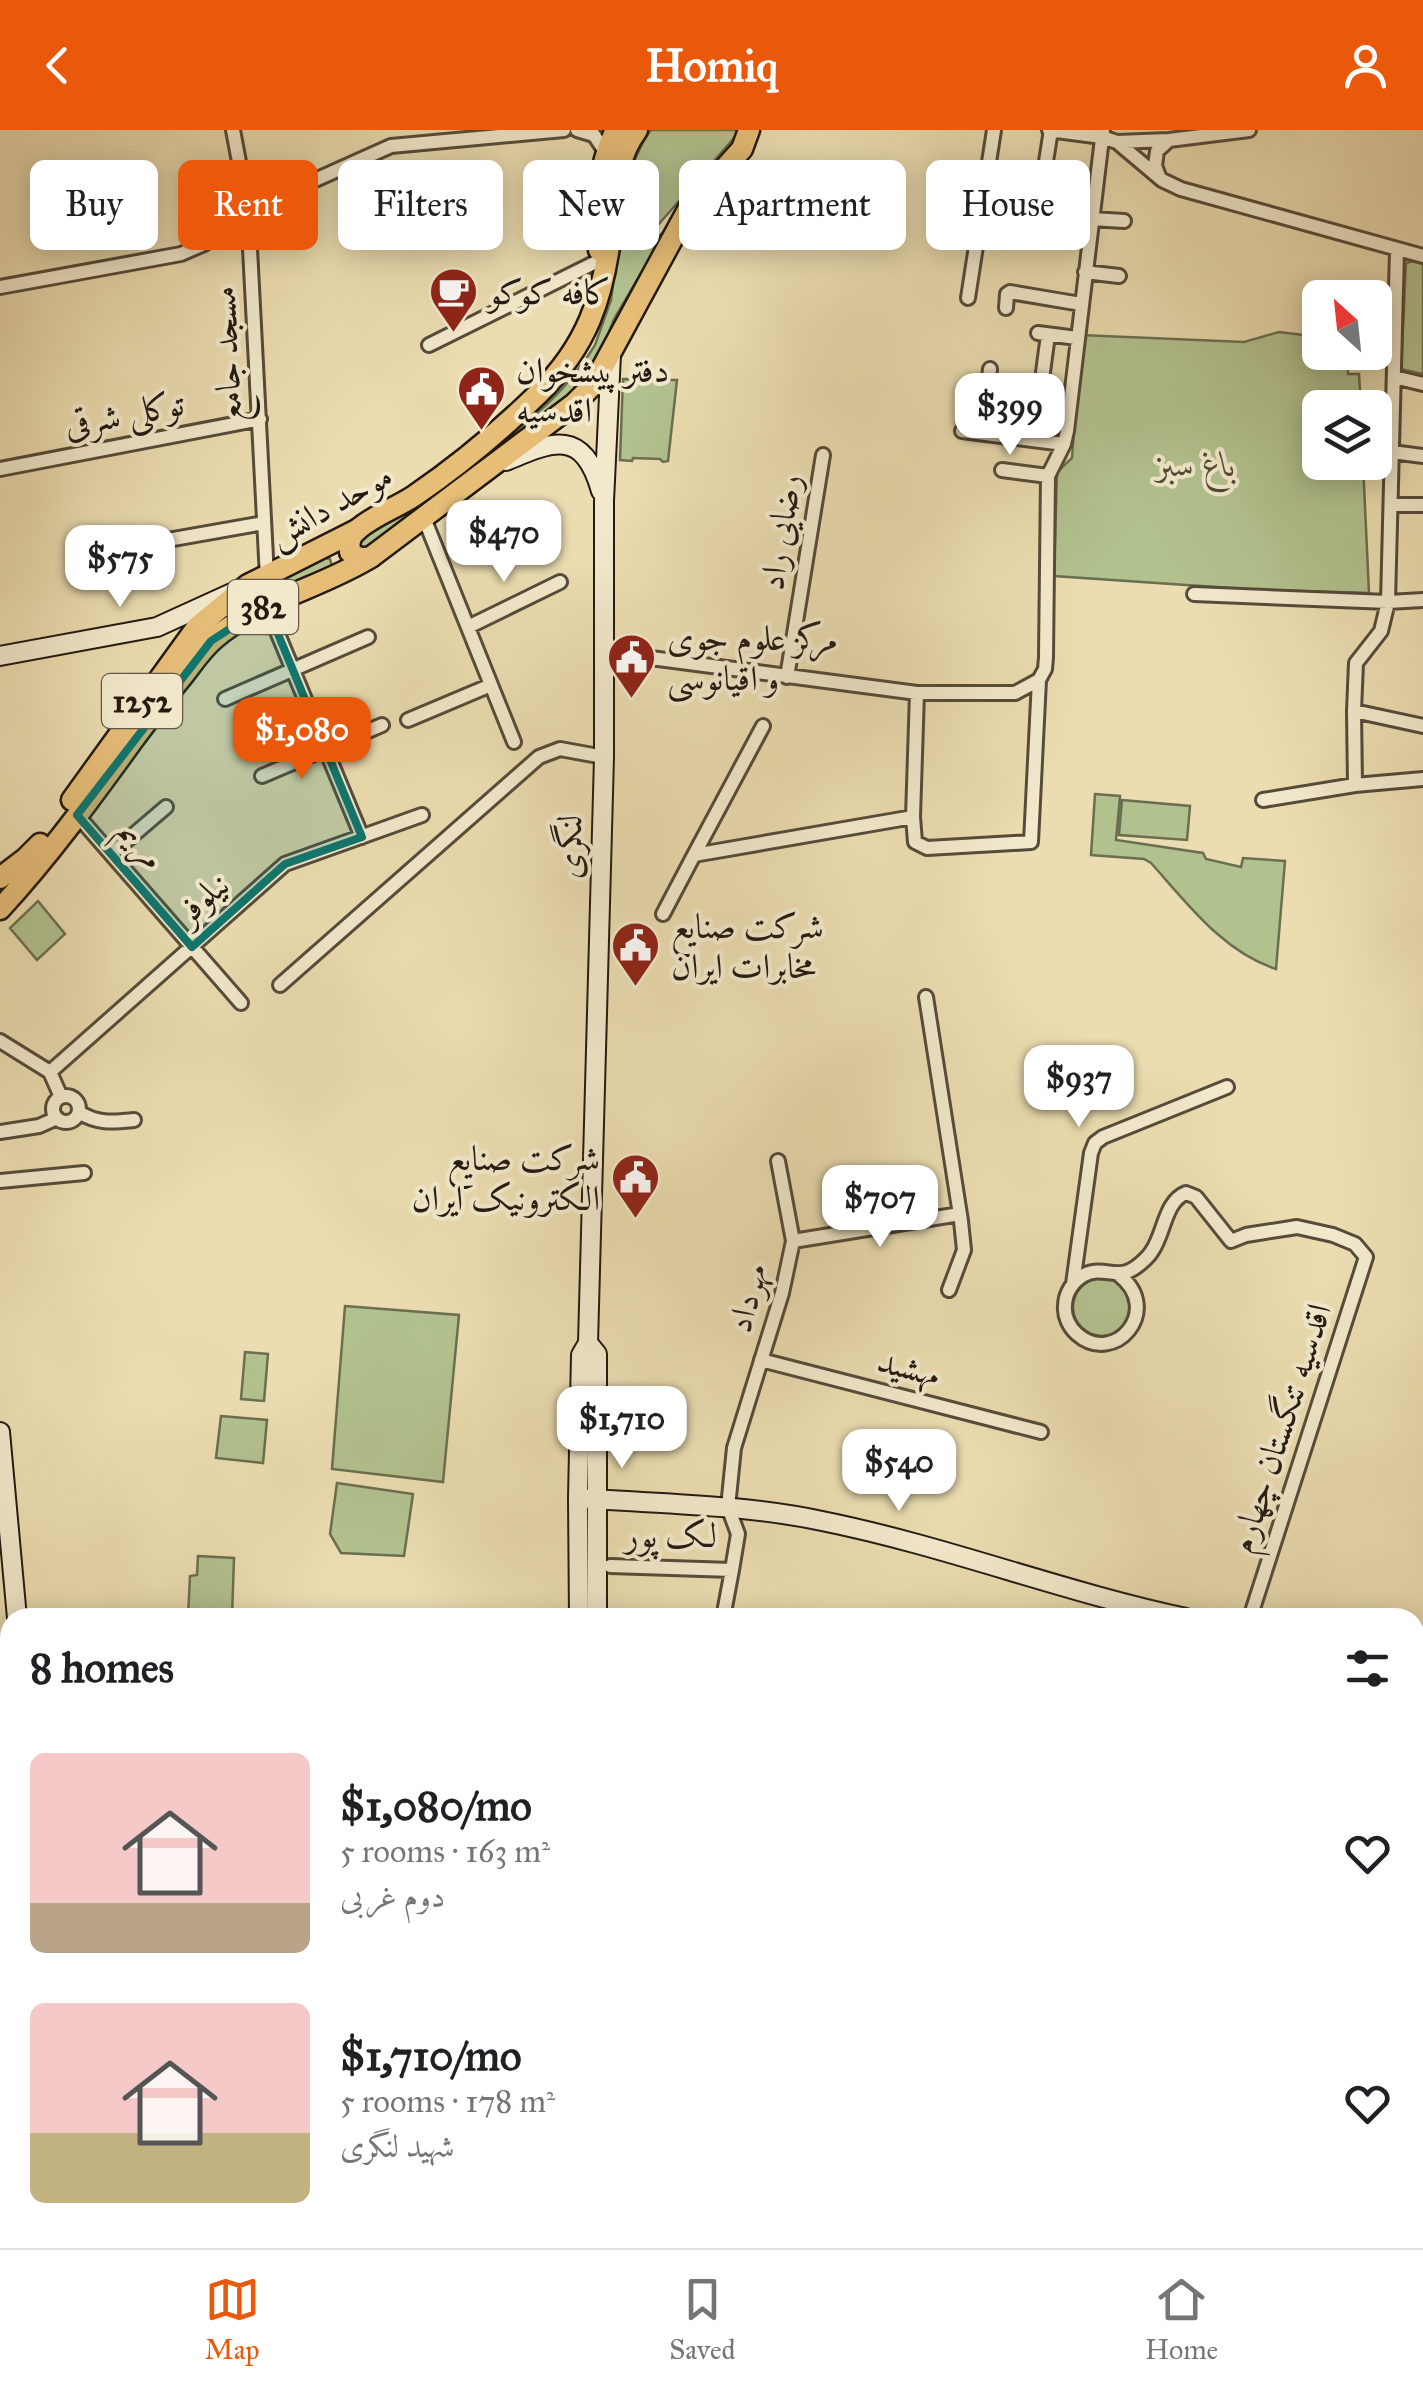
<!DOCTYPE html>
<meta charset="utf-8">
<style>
body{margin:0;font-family:"IM FELL Great Primer",Amiri,serif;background:#f2f2f2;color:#202124;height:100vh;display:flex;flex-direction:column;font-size:38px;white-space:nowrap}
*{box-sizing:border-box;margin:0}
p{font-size:32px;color:#757577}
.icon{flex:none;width:55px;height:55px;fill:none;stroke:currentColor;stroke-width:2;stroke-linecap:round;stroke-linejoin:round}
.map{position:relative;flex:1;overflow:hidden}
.sheet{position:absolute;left:0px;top:1478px;width:1425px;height:642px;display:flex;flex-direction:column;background:#fff;border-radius:30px 30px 0 0;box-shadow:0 5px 25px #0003}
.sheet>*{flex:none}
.banner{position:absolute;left:30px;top:30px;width:1365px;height:90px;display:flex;gap:20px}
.needle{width:65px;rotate:333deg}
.controls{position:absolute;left:1302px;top:150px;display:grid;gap:20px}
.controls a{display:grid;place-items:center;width:90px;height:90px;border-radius:15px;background:#fff;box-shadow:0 5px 25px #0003;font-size:50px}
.price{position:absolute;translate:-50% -85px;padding:0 22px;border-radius:20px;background:#fff;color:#222;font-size:32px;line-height:65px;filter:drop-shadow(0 2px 5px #0008)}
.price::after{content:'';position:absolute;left:50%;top:60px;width:30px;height:22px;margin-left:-15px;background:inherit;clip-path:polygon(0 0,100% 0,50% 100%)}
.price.active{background:#ea580c;color:#fff}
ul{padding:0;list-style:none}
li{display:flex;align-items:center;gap:30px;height:250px;padding:0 30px}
li span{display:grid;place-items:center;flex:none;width:280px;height:200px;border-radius:15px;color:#555}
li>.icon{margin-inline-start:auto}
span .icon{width:120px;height:120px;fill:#fffc;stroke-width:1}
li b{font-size:42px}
h2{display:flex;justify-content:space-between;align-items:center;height:120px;padding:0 30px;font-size:42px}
.tag{padding:0 35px;border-radius:15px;background:#fff;box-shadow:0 5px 25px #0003;font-size:35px;line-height:90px}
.tag.active{background:#ea580c;color:#fff}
header{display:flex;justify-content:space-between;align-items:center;height:130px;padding:0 30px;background:#ea580c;color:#fff;font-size:45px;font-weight:700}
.dock{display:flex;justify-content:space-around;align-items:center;height:140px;border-top:2px solid #e0e0e0;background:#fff;font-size:28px;color:#757577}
.dock a{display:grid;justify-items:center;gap:5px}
.dock .active{color:#ea580c}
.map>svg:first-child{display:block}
</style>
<header><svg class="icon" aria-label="back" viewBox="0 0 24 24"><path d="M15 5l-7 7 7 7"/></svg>Homiq<svg class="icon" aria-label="person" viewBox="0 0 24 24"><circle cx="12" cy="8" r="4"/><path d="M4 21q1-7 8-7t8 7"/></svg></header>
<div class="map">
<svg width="1423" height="2118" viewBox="0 0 1423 2118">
<rect width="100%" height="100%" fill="#ebddb1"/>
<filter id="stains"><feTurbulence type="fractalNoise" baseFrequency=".002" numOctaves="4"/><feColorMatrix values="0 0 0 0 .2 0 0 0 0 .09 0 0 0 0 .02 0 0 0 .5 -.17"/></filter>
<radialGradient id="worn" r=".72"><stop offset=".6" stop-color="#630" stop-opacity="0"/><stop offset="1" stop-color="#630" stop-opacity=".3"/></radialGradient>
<!-- green -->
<path fill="#b2c28f" stroke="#6b6e50" stroke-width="2.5" d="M651,0h90l-83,95c-63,21 -24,-73 -7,-95z
M667,99l-53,90 -23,59 -5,-19 9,-14 16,-45 9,-70c21,13 28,18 47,-1z
M1414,131l9,2v111l-22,-5 5,-106z
M1279,202l41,5v15l20,1 8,3v18h11l2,33 -41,1v54l43,1 6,130 -109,-3 -206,-14 3,-104 15,-14 9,-123 163,7z
M582,234l4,20 -227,169 -4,-10c42,-27 83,-54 123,-84 38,-28 77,-56 104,-95z
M623,249l54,1 -9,81 -5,1 -3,-3 -27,-1 -1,3 -12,-1z
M321,427l9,2 2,8 -2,5 -83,29 -44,33 -32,31 68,-68z
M1095,664l25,2 -4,44 87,13 3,6 35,8 2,-9 42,3 -9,108c-53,-17 -89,-66 -125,-106l-7,-4 -53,-4z
M1122,670l68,6 -3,34 -68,-5z
M38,771l27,33 -28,26 -27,-32z
M1073 1177a29 29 0 1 1 58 0a29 29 0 1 1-58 0Z
M345,1176l114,9 -16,167 -111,-13z
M245,1222l23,2 -4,47 -23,-2z
M221,1286l46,4 -4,43 -47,-5z
M337,1353l76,11 -9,62 -63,-3 -11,-19z
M198,1426l36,2 -2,59h-44l2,-41 7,-1z
M1415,1569l8,2v442h-8z
M927,2110h417l-6,3v5h-411z"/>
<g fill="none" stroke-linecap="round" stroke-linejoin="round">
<defs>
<path id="minor" d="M233,0l15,80 19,367
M577,0l17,5 12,18
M1049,0l53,7 15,5 45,38 19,9 242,67
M1117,12l52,-2 80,-10
M1159,46l-4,-10 2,-15 12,-11
M1041,63l10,-63
M1092,89l32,2
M1085,142l34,4
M0,157l181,-33 23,-10 20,-13 24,-21 143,-64 173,-16
M968,168l26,-168
M1006,178l1,-14 3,-2 71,12
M1038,203l39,5
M429,215l171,-85
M1043,242l5,-37
M1394,247l29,7
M962,301l102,13
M982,303l8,-64
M1392,322l31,4
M0,339l260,-50
M1002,340l46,6
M1391,375h32
M424,388l90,224
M94,423l170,-30
M1194,464l194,8 35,-2
M266,475l96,232
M468,497l92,-45
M605,522l312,41h98l24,-13 6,-11 1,-12 2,-181 16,-32 3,-13 36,-301
M787,547l36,-222
M225,569l143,-62
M1354,581l69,15
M408,590l83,-35
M763,596l-69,129 219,-38 4,-124
M262,646l120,-51
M1355,655l-1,-74 2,-48 25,-32 7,-29 9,-352
M1263,670l92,-15 68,-6
M77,685l164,188
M913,687l2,25 12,6 104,-6 8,-162
M111,724l55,-47
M663,784l31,-59
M280,855l259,-228 21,-8 44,8
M926,867l35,224 3,29 -15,40
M0,911l50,31 11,25
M50,942l235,-208 137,-49
M53 979a13 13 0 1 1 26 0a13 13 0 1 1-26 0Z
M79,982c18,12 34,10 55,8
M0,1002l39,-6 18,-8
M0,1051l84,-8
M793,1111l167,-27
M1119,1145c45,35 -5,92 -42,59 -8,-7 -13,-18 -12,-28 0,-13 8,-25 19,-31 17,-9 31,3 45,-4 7,-3 19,-13 23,-20 12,-17 13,-50 34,-58l10,4 35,44 15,-6 51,-8 36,8 22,9 11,13 -116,361
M1073,1154l18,-131 4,-10 8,-6 124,-50
M761,1230l280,72
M610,1436l122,4 6,-36 -10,-27 6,-59 48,-155 11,-52 -15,-80
M723,1488l9,-48
M0,1602l10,-10
M0,1719l10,-10
M9,1850h1
M51,2118l8,-8"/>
<path id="secondary" d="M506,331c47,-20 77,-33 95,30
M0,526l157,-29 77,-35
M588,1213l9,11v264
M0,1302l17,186
M578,1368c81,6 164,6 244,23 124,25 241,71 364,97
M579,1488l-1,-120 3,-143 7,-12 16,-586v-256l7,-147
M1415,1552l8,2
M0,1992l10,-27
M0,2041l10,-23
M579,2118v-8"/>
<path id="primary" d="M72,670l125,-173 51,-42 109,-55
M0,748l25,-19 15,-15
M0,779c48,-52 91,-111 133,-169 17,-23 34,-45 52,-67 9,-12 18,-25 30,-35 45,-38 106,-50 156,-81
M0,1904l10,11 -10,25
M195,2110l8,8"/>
<path id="trunk" d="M637,0c-23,31 -21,66 -26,102 -8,66 -24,114 -73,162 -38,37 -80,72 -124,102 -18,12 -42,20 -58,35 -7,7 -7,12 -6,21 7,6 12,7 21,5l203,-153 19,-19 96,-177 53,-59 7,-19
M599,120c-2,-41 -2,-83 17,-120
M1415,2043l8,-3
M1415,2069l8,2
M1349,2110v8
M1364,2118l1,-8"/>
</defs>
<!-- minor casing -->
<use href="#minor" stroke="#564b3a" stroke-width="18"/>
<!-- secondary casing -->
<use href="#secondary" stroke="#241a12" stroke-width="22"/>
<!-- primary casing -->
<use href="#primary" stroke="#241a12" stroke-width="25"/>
<!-- trunk casing -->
<use href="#trunk" stroke="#241a12" stroke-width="25"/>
<!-- minor -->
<use href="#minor" stroke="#f2e9cc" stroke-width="12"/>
<!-- secondary -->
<use href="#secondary" stroke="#f2e9cc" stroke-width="18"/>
<!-- primary -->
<use href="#primary" stroke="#e6be78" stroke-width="20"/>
<!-- trunk -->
<use href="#trunk" stroke="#e6be78" stroke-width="20"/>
</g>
<!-- marked area -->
<path fill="#0f766e" fill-opacity="0.2" stroke="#0f766e" stroke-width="8" stroke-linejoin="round" d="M266,475l96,232 -77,27 -93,83 -115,-132 134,-174z"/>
<!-- icons -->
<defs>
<symbol id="cafe-pin" viewBox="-11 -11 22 30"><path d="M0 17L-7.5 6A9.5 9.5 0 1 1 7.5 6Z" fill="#8f2418" stroke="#f2e9cc"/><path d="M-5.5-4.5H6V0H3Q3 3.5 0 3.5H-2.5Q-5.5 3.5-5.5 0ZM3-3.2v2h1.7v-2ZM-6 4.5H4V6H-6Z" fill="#fff"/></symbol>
<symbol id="civic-pin" viewBox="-11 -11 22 30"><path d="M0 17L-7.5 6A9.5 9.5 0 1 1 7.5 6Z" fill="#8f2418" stroke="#f2e9cc"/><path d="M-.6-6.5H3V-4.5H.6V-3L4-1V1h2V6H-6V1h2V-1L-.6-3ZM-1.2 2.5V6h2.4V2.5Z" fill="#fff"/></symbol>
</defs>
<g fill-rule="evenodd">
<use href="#cafe-pin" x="426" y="134" width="55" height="75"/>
<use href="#civic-pin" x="454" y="232" width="55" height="75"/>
<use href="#civic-pin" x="604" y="500" width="55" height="75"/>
<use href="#civic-pin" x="608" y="788" width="55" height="75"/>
<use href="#civic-pin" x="608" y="1020" width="55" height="75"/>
</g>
<g text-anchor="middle" stroke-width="8" stroke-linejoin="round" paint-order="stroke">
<!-- shield labels -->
<g fill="#f2e9cc" stroke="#62584a" stroke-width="2.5">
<rect x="228" y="450" width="70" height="54" rx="8"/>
<rect x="102" y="544" width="80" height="54" rx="8"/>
</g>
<g font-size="32" font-weight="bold" fill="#241a12">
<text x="263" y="488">382</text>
<text x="142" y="582">1252</text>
</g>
<!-- poi labels -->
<g font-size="35" fill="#241a12" stroke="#f2e9cc" text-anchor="start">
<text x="488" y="174">کافه کوکو</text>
<text x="516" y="252">دفتر پیشخوان<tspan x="516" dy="40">اقدسیه</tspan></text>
<text x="667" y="520">مرکز علوم جوی<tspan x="667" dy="40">و اقیانوسی</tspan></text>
<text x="671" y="808">شرکت صنایع<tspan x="671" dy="40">مخابرات ایران</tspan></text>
<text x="600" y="1040" text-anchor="end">شرکت صنایع<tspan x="600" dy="40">الکترونیک ایران</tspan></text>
</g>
<!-- street labels -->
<g font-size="35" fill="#241a12" stroke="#f2e9cc">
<text transform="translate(226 224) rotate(-93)" y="12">مسجد جامع</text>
<text transform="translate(124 284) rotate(-11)" y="12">توکلی شرقی</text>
<text transform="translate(330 375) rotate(-29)" y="12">موحد دانش</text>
<text transform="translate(780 402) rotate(-81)" y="12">رضایی راد</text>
<text transform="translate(142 714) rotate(49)" y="12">مریم</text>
<text transform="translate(569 717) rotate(-89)" y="12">لنگری</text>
<text transform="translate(202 768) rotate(-42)" y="12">نیلوفر</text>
<text transform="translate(747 1168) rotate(-75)" y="12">مهرداد</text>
<text transform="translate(909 1237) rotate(15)" y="12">مهشید</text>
<text transform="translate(1280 1298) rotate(-72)" y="12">اقدسیه تنگستان چهارم</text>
<text x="671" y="1417">لک پور</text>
</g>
<!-- park labels -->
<g font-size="35" font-style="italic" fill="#4f4c38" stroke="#f2e9cc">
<text x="1196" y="346">باغ سبز</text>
</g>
</g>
<rect width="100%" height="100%" filter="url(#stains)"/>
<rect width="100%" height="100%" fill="url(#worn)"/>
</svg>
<div class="controls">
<a><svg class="needle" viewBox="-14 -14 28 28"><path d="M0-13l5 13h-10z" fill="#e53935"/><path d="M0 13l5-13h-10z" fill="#757577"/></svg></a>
<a><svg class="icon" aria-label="layers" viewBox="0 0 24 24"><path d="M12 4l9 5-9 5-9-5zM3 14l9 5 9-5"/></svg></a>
</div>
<b class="price" style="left:1010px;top:328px">$399</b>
<b class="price" style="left:504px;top:455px">$470</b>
<b class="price" style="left:120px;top:480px">$575</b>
<b class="price active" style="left:302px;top:652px">$1,080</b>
<b class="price" style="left:1079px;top:1000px">$937</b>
<b class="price" style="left:880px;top:1120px">$707</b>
<b class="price" style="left:622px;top:1341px">$1,710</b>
<b class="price" style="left:899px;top:1384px">$540</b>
<div class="banner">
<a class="tag">Buy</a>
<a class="tag active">Rent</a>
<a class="tag">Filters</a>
<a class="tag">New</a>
<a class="tag">Apartment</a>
<a class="tag">House</a>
</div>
<section class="sheet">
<h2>8 homes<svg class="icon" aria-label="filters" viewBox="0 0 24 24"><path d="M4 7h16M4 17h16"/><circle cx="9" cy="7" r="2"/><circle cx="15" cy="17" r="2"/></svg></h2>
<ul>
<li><span style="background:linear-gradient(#f6c9c9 75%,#b9a48a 0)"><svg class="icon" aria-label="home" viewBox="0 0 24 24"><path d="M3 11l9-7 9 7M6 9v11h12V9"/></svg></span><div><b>$1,080/mo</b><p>5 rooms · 163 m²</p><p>دوم غربی</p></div><svg class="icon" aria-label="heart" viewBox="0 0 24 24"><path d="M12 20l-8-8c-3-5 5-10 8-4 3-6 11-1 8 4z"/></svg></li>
<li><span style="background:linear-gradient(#f6c9c9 65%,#c2b280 0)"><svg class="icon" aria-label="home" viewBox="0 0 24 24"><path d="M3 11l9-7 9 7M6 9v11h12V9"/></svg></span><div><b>$1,710/mo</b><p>5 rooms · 178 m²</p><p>شهید لنگری</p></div><svg class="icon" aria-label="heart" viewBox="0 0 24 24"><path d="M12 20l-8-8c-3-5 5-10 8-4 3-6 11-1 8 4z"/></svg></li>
</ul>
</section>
</div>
<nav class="dock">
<a class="active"><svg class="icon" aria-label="map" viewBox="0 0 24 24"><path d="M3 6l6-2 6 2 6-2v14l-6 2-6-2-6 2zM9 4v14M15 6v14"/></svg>Map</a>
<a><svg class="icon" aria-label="saved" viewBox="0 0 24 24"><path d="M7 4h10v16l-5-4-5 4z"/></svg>Saved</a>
<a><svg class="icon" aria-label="home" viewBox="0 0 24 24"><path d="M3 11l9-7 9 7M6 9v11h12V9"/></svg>Home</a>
</nav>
